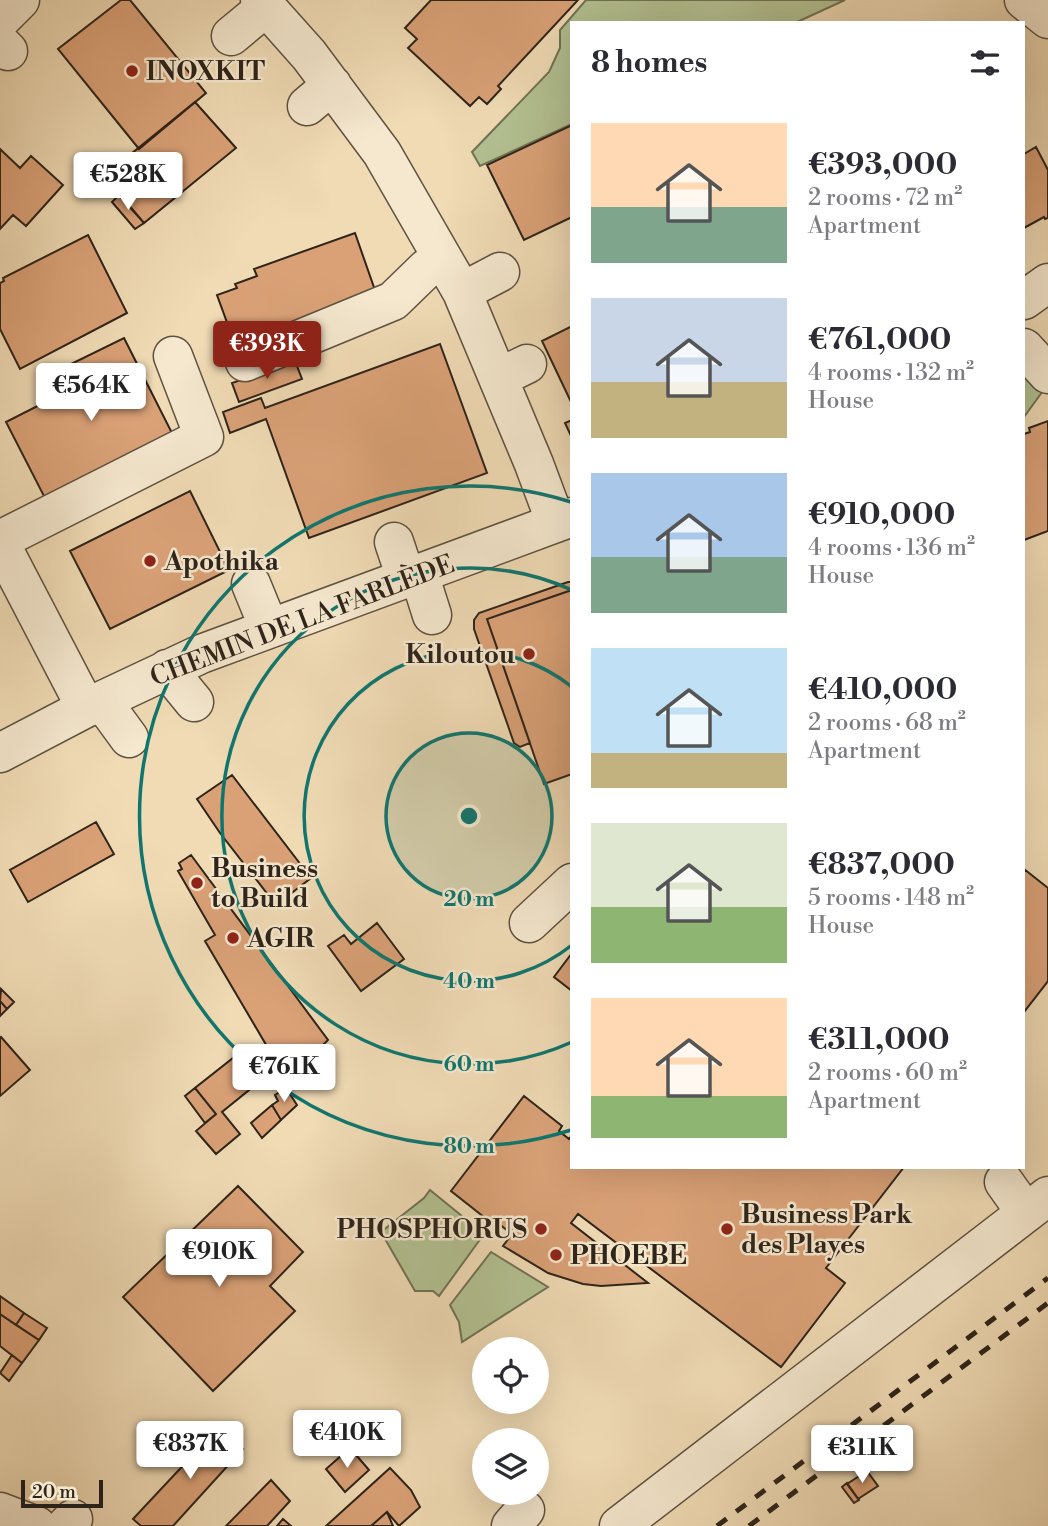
<!DOCTYPE html>
<meta charset="utf-8">
<style>
body{margin:0;font-family:"Libre Bodoni",serif;background:#f2f2f3;color:#2b2b33;height:100vh;display:flex;flex-direction:column;font-size:26px;white-space:nowrap}
*{box-sizing:border-box;margin:0}
p{font-size:23px;color:#7c7c81}
.icon{flex:none;width:38px;height:38px;fill:none;stroke:currentColor;stroke-width:2;stroke-linecap:round;stroke-linejoin:round}
.map{position:relative;flex:1;overflow:hidden}
.side{position:absolute;left:570px;top:21px;width:455px;height:1148px;display:flex;flex-direction:column;background:#fff;border-radius:0px;box-shadow:0 7px 28px #0002}
.side>*{flex:none}
.buttons{position:absolute;left:472px;top:1337px;display:grid;gap:14px}
.buttons a{display:grid;place-items:center;width:77px;height:77px;border-radius:50%;background:#fff;box-shadow:0 7px 28px #0002;font-size:35px}
.scale{position:absolute;left:21px;bottom:18px;width:82px;box-sizing:border-box;padding-left:7px;border:4px solid #2e241a;border-top:0;font-size:19px;line-height:24px;white-space:nowrap;color:#2e241a;-webkit-text-stroke:5px #f5e8cf;paint-order:stroke}
.price{position:absolute;translate:-50% -60px;padding:0 16px;border-radius:7px;background:#fff;color:#222;font-size:23px;line-height:46px;filter:drop-shadow(0 2px 4px #0008)}
.price::after{content:'';position:absolute;left:50%;top:42px;width:21px;height:16px;margin-left:-10px;background:inherit;clip-path:polygon(0 0,100% 0,50% 100%)}
.price.current{background:#8f2418;color:#fff}
ul{padding:0;list-style:none}
li{display:flex;align-items:center;gap:21px;height:175px;padding:0 21px}
li span{display:grid;place-items:center;flex:none;width:196px;height:140px;border-radius:0px;color:#555}
li>.icon{margin-inline-start:auto}
span .icon{width:84px;height:84px;fill:#fffc;stroke-width:1}
li b{font-size:30px}
h2{display:flex;justify-content:space-between;align-items:center;height:84px;padding:0 21px;font-size:30px}
.map>svg:first-child{display:block}
</style>
<div class="map">
<svg width="1048" height="1526" viewBox="0 0 1048 1526">
<rect width="100%" height="100%" fill="#f0dbb5"/>
<filter id="stains"><feTurbulence type="fractalNoise" baseFrequency=".00286" numOctaves="4"/><feColorMatrix values="0 0 0 0 .2 0 0 0 0 .09 0 0 0 0 .02 0 0 0 .5 -.17"/></filter>
<radialGradient id="worn" r=".72"><stop offset=".6" stop-color="#630" stop-opacity="0"/><stop offset="1" stop-color="#630" stop-opacity=".3"/></radialGradient>
<!-- green -->
<path fill="#b3c192" stroke="#707256" stroke-width="2" d="M586,0h259l-50,23h-223v101l-92,42 -8,-14 77,-80 11,-24v-18z
M1028,375l17,13 -21,29v-39z
M430,1190l54,44 -45,62 -6,-5h-18l-34,-59 43,-34z
M491,1252l57,35 -86,55 -3,-20 -9,-17z"/>
<!-- building -->
<path fill="#daa177" stroke="#2e241a" stroke-width="2" d="M121,0h9l76,93 -67,56 -81,-100z
M431,0h147l-80,86 3,3 -14,15 -8,-7 -9,9 -62,-58 9,-9 -12,-11z
M195,102l41,46 -92,75 -40,-47z
M572,125v92l-48,23 -37,-75z
M1036,147l12,23v48l-3,1 -1,-2 -20,11v-74z
M0,149l20,19 11,-12 32,29 -37,41 -13,-11 -13,14z
M119,195l25,28 -9,6 -23,-27z
M355,233l22,63 -141,51 -19,-52 20,-7 -2,-4 22,-8 -3,-7z
M88,235l39,78 -107,56 -20,-40v-46l4,-2 -1,-3z
M572,326v78l-30,-63z
M124,338l50,99 -127,65 -41,-80 71,-36 -10,-20z
M440,344l47,129 -178,65 -43,-119 -36,14 -7,-21 38,-14 4,10z
M295,361l7,18 -63,23 -7,-19z
M572,420v18l-7,-15z
M1048,421v110l-24,9v-106l6,-2 -1,-4z
M190,491l39,79 -119,59 -40,-78z
M568,582h4v8l-85,29 43,124 -10,4 -6,-4 -40,-114v-9l5,-7z
M572,590v184l-28,10 -57,-165z
M232,775l79,103 -35,27 -56,-72 -23,-34z
M96,822l18,32 -86,48 -18,-32z
M191,855l137,185 -28,28 -3,-6 -5,3 -7,-11 -10,6 -70,-119 10,-6 -37,-64 4,-2 -3,-6z
M1024,869l24,19v93l-24,31z
M377,923l27,36 -43,32 -33,-45 16,-11 7,9z
M572,953v38l-18,-14z
M1,989l13,13 -7,7 -7,-8z
M0,1001l7,8 -7,7z
M1,1037l29,33 -30,26v-58z
M233,1058l21,28 -32,26 18,22 -24,20 -20,-23 20,-17 -21,-26z
M195,1088l21,26 -11,9 -20,-27z
M286,1088l11,17 -16,15 -9,-15 6,-4 -3,-6z
M524,1096l38,30 -3,5 10,8 3,-4v32h332l-78,101 19,15 -64,84 -203,-153 -7,9 77,60 -47,3 -18,-2 -35,-11 -45,-27 9,-12 -21,-16 -2,3 -38,-30z
M272,1105l9,15 -19,18 -11,-15z
M238,1186l65,66 -33,34 25,25 -82,80 -90,-94z
M0,1296l24,17 -8,12 -16,-11z
M24,1313l23,15 -8,12 -23,-15z
M0,1314l39,26 -17,23 -22,-17z
M12,1355l10,8 -13,18 -9,-8z
M220,1426l23,23 -70,77h-32l-8,-7z
M350,1448l19,22 -24,22 -19,-23z
M390,1468l21,22 9,17 -21,19 -12,-14 -16,14h-45z
M867,1471l11,15 -20,13 -11,-15z
M271,1480l19,21 -23,25h-41z
M847,1483l12,17 -5,3 -12,-16z
M387,1512l6,14h-22z
M283,1519l8,7h-14z"/>
<g fill="none" stroke-linecap="round" stroke-linejoin="round">
<defs>
<path id="minor" d="M260,0l49,55 73,98 80,139 72,172 22,59
M1024,0l24,19
M0,20l20,-20
M231,36l35,-29
M0,43l8,8
M307,106l25,-21
M462,292l38,-20
M1024,300l24,-17
M1024,348l24,26
M245,362l148,-61 34,-33 17,-7
M498,378l29,-14
M0,540l204,-103 -31,-81
M394,542l12,36
M0,543l86,165
M419,574l13,41
M251,584l18,44
M167,669l27,33
M102,701l27,37
M0,753l86,-45 115,-54 371,-137
M529,923l43,-40
M1004,1182l22,31
M0,1512l37,14
M66,1526l7,-7
M511,1526l14,-16
M619,1526l429,-330"/>
</defs>
<!-- minor casing -->
<use href="#minor" stroke="#5e5241" stroke-width="41"/>
<!-- minor -->
<use href="#minor" stroke="#f5e8cf" stroke-width="38"/>
<!-- rail -->
<path stroke="#2e241a" stroke-width="5" stroke-dasharray="12 12" stroke-linecap="butt" d="M717,1526l331,-248
M749,1526l299,-223"/>
</g>
<!-- distance rings -->
<circle cx="469" cy="816" r="83" fill="#0f766e" fill-opacity=".12"/>
<g fill="none" stroke="#0f766e" stroke-width="3.5">
<circle cx="469" cy="816" r="83"/>
<path d="M572 945A165 165 0 1 1 572 687"/>
<path d="M572 1042A248 248 0 1 1 572 590"/>
<path d="M571 1130A330 330 0 1 1 571 502"/>
</g>
<!-- markers -->
<g fill="#8f2418" stroke="#f5e8cf" stroke-width="2.5">
<circle cx="132" cy="71" r="7"/>
<circle cx="150" cy="561" r="7"/>
<circle cx="529" cy="654" r="7"/>
<circle cx="197" cy="883" r="7"/>
<circle cx="233" cy="938" r="7"/>
<circle cx="541" cy="1229" r="7"/>
<circle cx="727" cy="1229" r="7"/>
<circle cx="556" cy="1255" r="7"/>
</g>
<g text-anchor="middle" stroke-width="5" stroke-linejoin="round" paint-order="stroke">
<!-- poi labels -->
<g font-size="26" font-weight="bold" fill="#2e241a" stroke="#f5e8cf" text-anchor="start">
<text x="146" y="80">INOXKIT</text>
<text x="164" y="570">Apothika</text>
<text x="515" y="663" text-anchor="end">Kiloutou</text>
<text x="211" y="877">Business<tspan x="211" dy="30">to Build</tspan></text>
<text x="247" y="947">AGIR</text>
<text x="741" y="1223">Business Park<tspan x="741" dy="30">des Playes</tspan></text>
<text x="527" y="1238" text-anchor="end">PHOSPHORUS</text>
<text x="570" y="1264">PHOEBE</text>
</g>
<!-- street labels -->
<g font-size="26" fill="#2e241a" stroke="#f5e8cf">
<text transform="translate(302 620) rotate(-21)" y="9">CHEMIN DE LA FARLÈDE</text>
</g>
</g>
<circle cx="469" cy="816" r="10" fill="#0f766e" stroke="#f5e8cf" stroke-width="3.5"/>
<g font-size="21" text-anchor="middle" font-weight="bold" fill="#0f766e" stroke="#f5e8cf" stroke-width="5" stroke-linejoin="round" paint-order="stroke">
<text x="469" y="906">20 m</text>
<text x="469" y="988">40 m</text>
<text x="469" y="1071">60 m</text>
<text x="469" y="1153">80 m</text>
</g>
<rect width="100%" height="100%" filter="url(#stains)"/>
<rect width="100%" height="100%" fill="url(#worn)"/>
</svg>
<div class="buttons">
<a><svg class="icon" aria-label="locate" viewBox="0 0 24 24"><circle cx="12" cy="12" r="6"/><path d="M12 2v4M12 18v4M2 12h4M18 12h4"/></svg></a>
<a><svg class="icon" aria-label="layers" viewBox="0 0 24 24"><path d="M12 4l9 5-9 5-9-5zM3 14l9 5 9-5"/></svg></a>
</div>
<div class="scale">20 m</div>
<b class="price" style="left:128px;top:212px">€528K</b>
<b class="price current" style="left:267px;top:381px">€393K</b>
<b class="price" style="left:91px;top:423px">€564K</b>
<b class="price" style="left:284px;top:1104px">€761K</b>
<b class="price" style="left:219px;top:1289px">€910K</b>
<b class="price" style="left:347px;top:1470px">€410K</b>
<b class="price" style="left:190px;top:1481px">€837K</b>
<b class="price" style="left:862px;top:1485px">€311K</b>
<section class="side">
<h2>8 homes<svg class="icon" aria-label="filters" viewBox="0 0 24 24"><path d="M4 7h16M4 17h16"/><circle cx="9" cy="7" r="2"/><circle cx="15" cy="17" r="2"/></svg></h2>
<ul>
<li><span style="background:linear-gradient(#ffd9b3 60%,#7fa58c 0)"><svg class="icon" aria-label="home" viewBox="0 0 24 24"><path d="M3 11l9-7 9 7M6 9v11h12V9"/></svg></span><div><b>€393,000</b><p>2 rooms · 72 m²</p><p>Apartment</p></div></li>
<li><span style="background:linear-gradient(#c9d6e8 60%,#c2b280 0)"><svg class="icon" aria-label="home" viewBox="0 0 24 24"><path d="M3 11l9-7 9 7M6 9v11h12V9"/></svg></span><div><b>€761,000</b><p>4 rooms · 132 m²</p><p>House</p></div></li>
<li><span style="background:linear-gradient(#a9c7e8 60%,#7fa58c 0)"><svg class="icon" aria-label="home" viewBox="0 0 24 24"><path d="M3 11l9-7 9 7M6 9v11h12V9"/></svg></span><div><b>€910,000</b><p>4 rooms · 136 m²</p><p>House</p></div></li>
<li><span style="background:linear-gradient(#bfe0f5 75%,#c2b280 0)"><svg class="icon" aria-label="home" viewBox="0 0 24 24"><path d="M3 11l9-7 9 7M6 9v11h12V9"/></svg></span><div><b>€410,000</b><p>2 rooms · 68 m²</p><p>Apartment</p></div></li>
<li><span style="background:linear-gradient(#dfe7d0 60%,#8fb573 0)"><svg class="icon" aria-label="home" viewBox="0 0 24 24"><path d="M3 11l9-7 9 7M6 9v11h12V9"/></svg></span><div><b>€837,000</b><p>5 rooms · 148 m²</p><p>House</p></div></li>
<li><span style="background:linear-gradient(#ffd9b3 70%,#8fb573 0)"><svg class="icon" aria-label="home" viewBox="0 0 24 24"><path d="M3 11l9-7 9 7M6 9v11h12V9"/></svg></span><div><b>€311,000</b><p>2 rooms · 60 m²</p><p>Apartment</p></div></li>
</ul>
</section>
</div>
